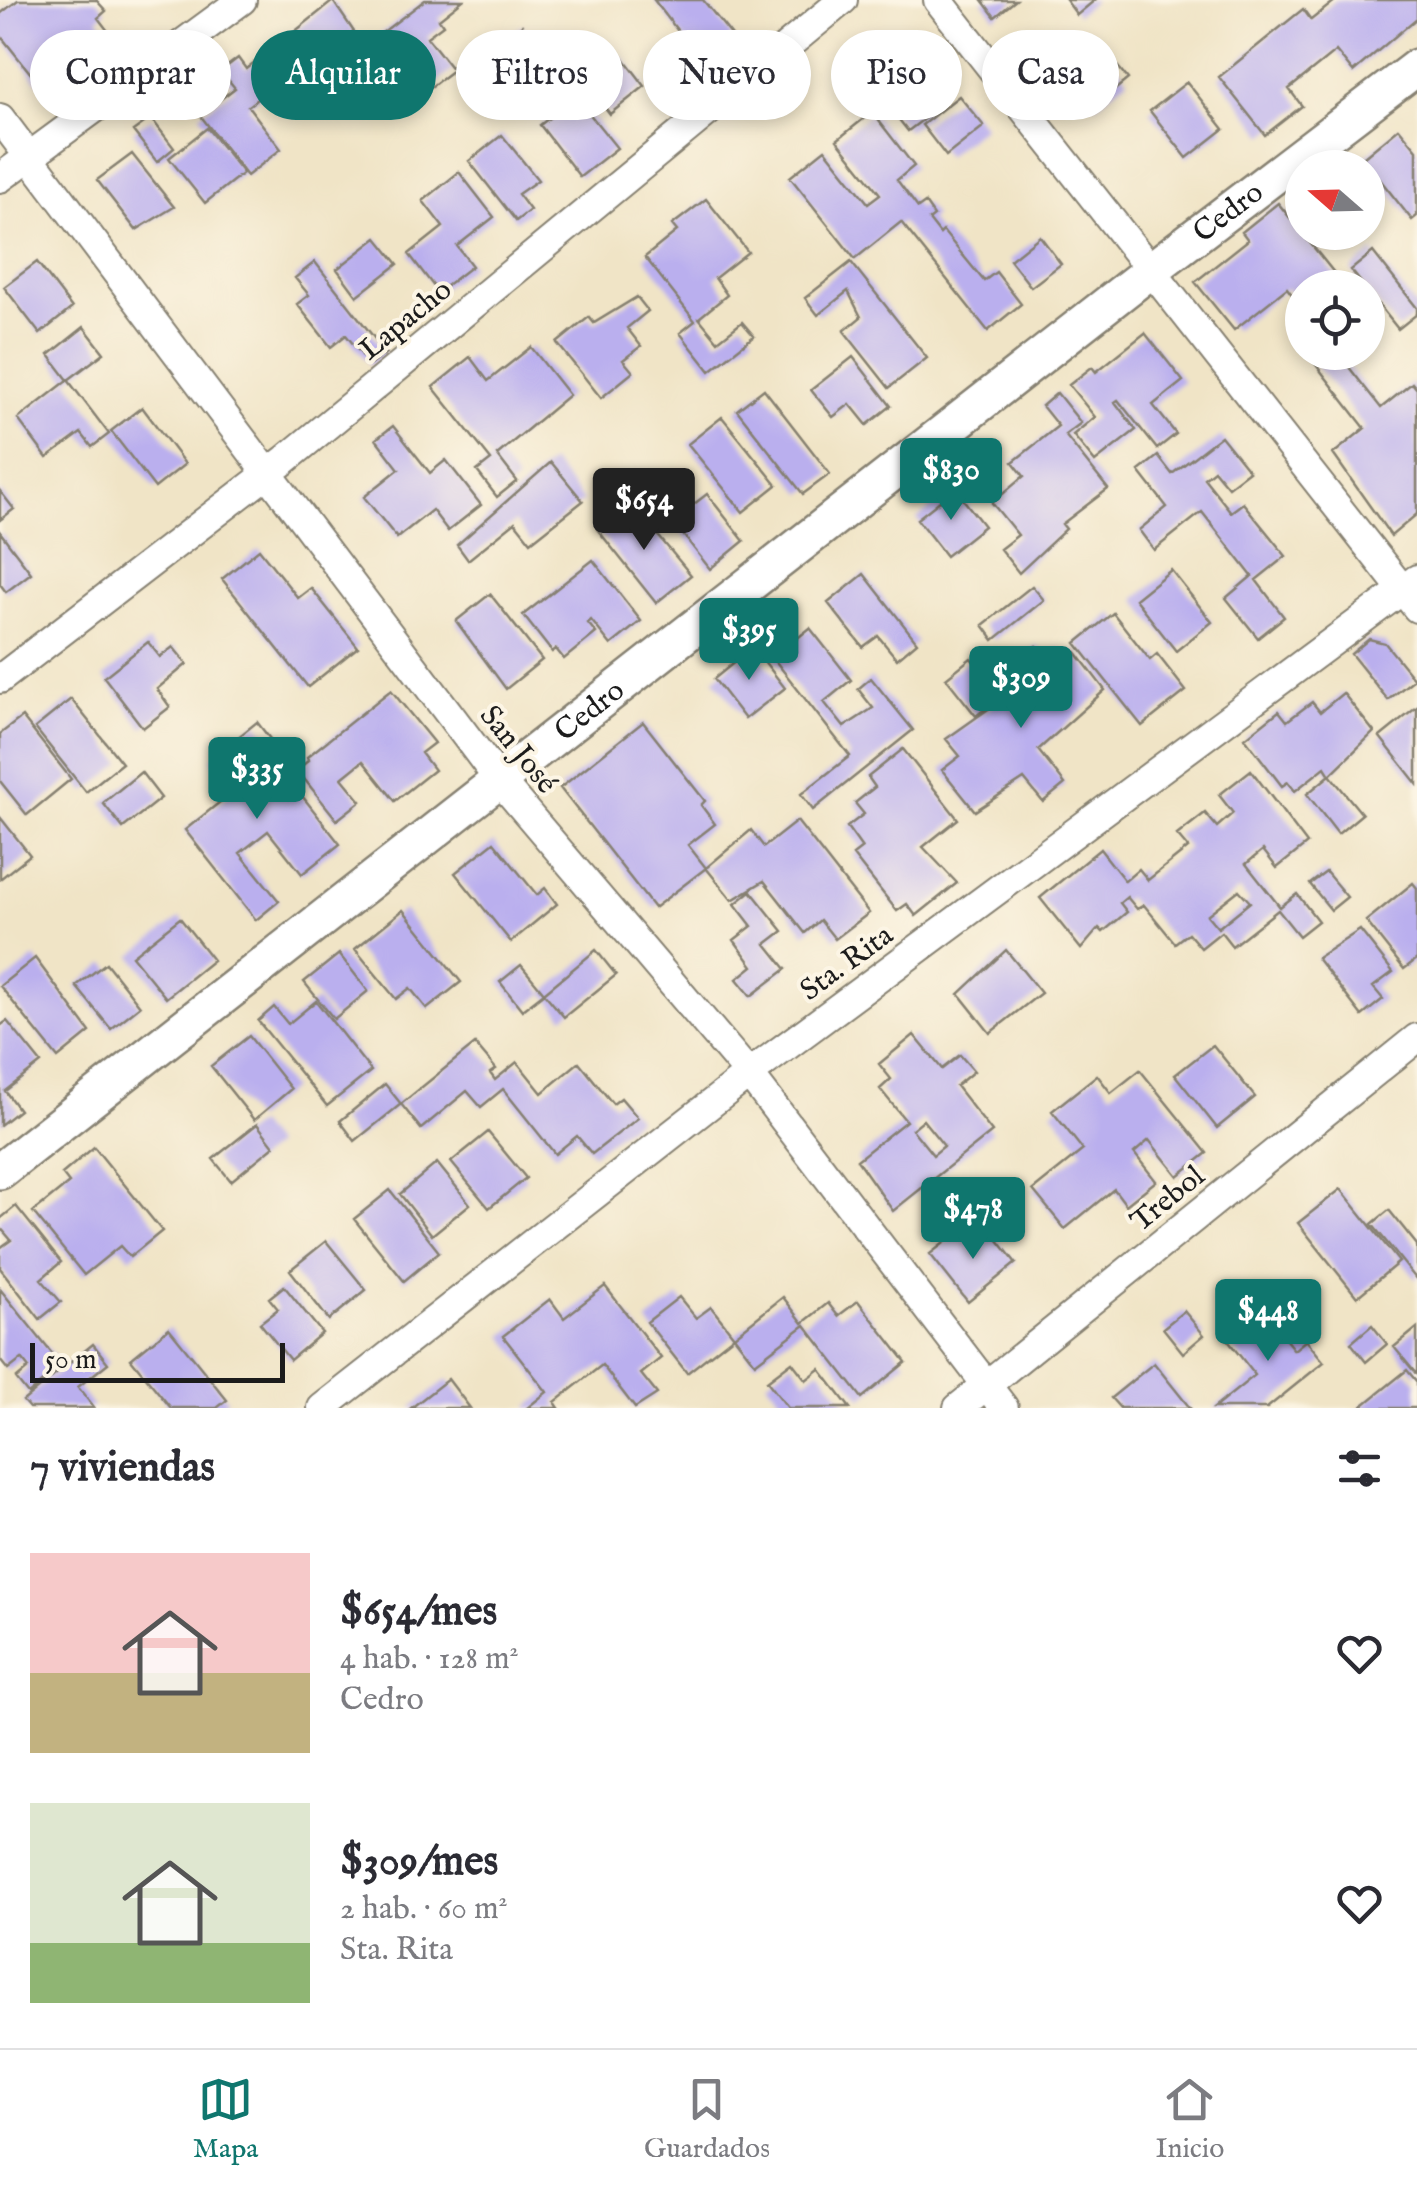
<!DOCTYPE html>
<html lang="es">
<meta charset="utf-8">
<style>
body{margin:0;font-family:"IM FELL English",serif;background:#f7f7f7;color:#2b2b33;height:100vh;display:flex;flex-direction:column;font-size:38px;white-space:nowrap}
*{box-sizing:border-box;margin:0}
p{font-size:32px;color:#7c7c81}
.icon{flex:none;width:55px;height:55px;fill:none;stroke:currentColor;stroke-width:2;stroke-linecap:round;stroke-linejoin:round}
.map{position:relative;height:1408px;overflow:hidden}
.panel{display:flex;flex-direction:column;background:#fff;flex:1}
.panel>*{flex:none}
.hud{position:absolute;left:30px;top:30px;width:1358px;height:90px;display:flex;gap:20px}
.needle{width:65px;rotate:290deg}
.controls{position:absolute;left:1285px;top:150px;display:grid;gap:20px}
.controls a{display:grid;place-items:center;width:100px;height:100px;border-radius:50%;background:#fff;box-shadow:0 5px 15px #0003;font-size:50px}
.scale{position:absolute;left:30px;bottom:25px;width:255px;box-sizing:border-box;padding-left:10px;border:5px solid #1c1c1c;border-top:0;font-size:28px;line-height:35px;white-space:nowrap;color:#1c1c1c;-webkit-text-stroke:8px #fcf5e5;paint-order:stroke}
.price{position:absolute;translate:-50% -85px;padding:0 22px;border-radius:10px;background:#0f766e;color:#fff;font-size:32px;line-height:65px;filter:drop-shadow(0 2px 5px #0008)}
.price::after{content:'';position:absolute;left:50%;top:60px;width:30px;height:22px;margin-left:-15px;background:inherit;clip-path:polygon(0 0,100% 0,50% 100%)}
.price.active{background:#222;color:#fff}
ul{padding:0;list-style:none}
li{display:flex;align-items:center;gap:30px;height:250px;padding:0 30px}
li span{display:grid;place-items:center;flex:none;width:280px;height:200px;border-radius:0px;color:#555}
li>.icon{margin-inline-start:auto}
span .icon{width:120px;height:120px;fill:#fffc;stroke-width:1}
li b{font-size:42px}
h2{display:flex;justify-content:space-between;align-items:center;height:120px;padding:0 30px;font-size:42px}
.tag{padding:0 35px;border-radius:45px;background:#fff;box-shadow:0 5px 15px #0003;font-size:35px;line-height:90px}
.tag.active{background:#0f766e;color:#fff}
.menu{display:flex;justify-content:space-around;align-items:center;height:140px;border-top:2px solid #e1e1e2;background:#fff;font-size:28px;color:#7c7c81}
.menu a{display:grid;justify-items:center;gap:5px}
.menu .active{color:#0f766e}
.map>svg:first-child{display:block}
</style>
<div class="map">
<svg width="1417" height="1408" viewBox="0 0 1417 1408">
<rect width="100%" height="100%" fill="#fcf5e5"/>
<filter id="ink" filterUnits="userSpaceOnUse"><feTurbulence type="fractalNoise" baseFrequency=".01" numOctaves="2"/><feDisplacementMap in="SourceGraphic" scale="20" xChannelSelector="R" yChannelSelector="G"/><feConvolveMatrix kernelMatrix="1 2 1 2 8 2 1 2 1" color-interpolation-filters="sRGB"/></filter>
<filter id="wash" filterUnits="userSpaceOnUse"><feTurbulence type="fractalNoise" baseFrequency=".0048" numOctaves="4" result="noise"/><feDisplacementMap in="SourceGraphic" scale="40" xChannelSelector="R" yChannelSelector="G"/><feGaussianBlur stdDeviation="2.25" result="paint"/><feColorMatrix in="noise" values="0 0 0 0 0 0 0 0 0 0 0 0 0 0 0 0 0 1.4 0 .05"/><feComposite in="paint" operator="in"/></filter>
<g filter="url(#wash)">
<rect width="100%" height="100%" fill="#f0e4c6"/>
<g id="blocks">
<!-- building -->
<path fill="#baafee" fill-rule="evenodd" d="M18,0h78l10,11 -8,7 23,30 -32,26 -14,-19 -36,29 -39,-49v-21z
M425,0h38l-24,19 4,6 -16,12 26,33 -34,26 -45,-57z
M654,0h49l29,36 -31,25z
M982,0h34l-21,17z
M1066,0h29l-18,15z
M1336,0h81v18l-64,54 -17,-21 -47,38 13,17 -37,29 -46,-58 84,-68 8,11z
M333,1l45,66 -36,29 -49,-63z
M522,25l16,22 -30,23 10,14 -20,16 -27,-35z
M279,42l33,42 -34,26 -13,-17 -17,13 33,43 -34,27 -47,-61 35,-27 -14,-17 17,-13 8,11z
M622,56l23,30 -35,28 -23,-30z
M1110,57l18,22 -33,27 -18,-23z
M389,62l22,28 -13,10 -5,-6 -7,6 -17,-22z
M894,71l35,44 -21,16 -34,-43z
M1187,82l37,47 -37,29 -37,-47z
M959,96l25,30 -38,30 -24,-31z
M576,97l41,51 -37,29 -40,-52z
M872,112l42,54 -17,14 21,28 7,-5 9,13 -5,4 11,14 3,-3 41,50 12,-9 25,32 -33,27 -87,-109 -46,37 -65,-82 35,-28 43,54 12,-9 -43,-54z
M151,118l23,30 -17,14 -24,-31z
M207,128l36,45 -38,30 -36,-45z
M1399,128l18,22v66l-5,4 -49,-62z
M502,135l36,45 -20,14 12,16 -14,11 -47,-60z
M132,154l42,53 -38,23 -39,-50z
M459,172l35,45 -37,29 15,20 -34,26 -29,-38 34,-27 -20,-26z
M706,199l42,53 -33,26 12,17 -28,23 19,23 24,-19 12,14 -44,35 -30,-38 15,-12 -50,-64 32,-26 -5,-6z
M1278,203l65,81 -41,4v20l-15,-20 -53,42 -39,-48 53,-42 -6,-8z
M1040,236l21,28 -30,23 -21,-27z
M377,238l21,26 -41,32 -20,-27z
M1373,252l44,56v6l-19,15 -47,-59z
M37,262l35,46 -32,26 -36,-47z
M315,262l71,91 -16,12 -24,-30 -15,12 -34,-43 12,-9 -14,-17z
M851,262l76,96 -38,30 -45,-57 17,-14 -13,-26 -30,24 -13,-17z
M637,297l11,14 -21,17 14,18 -18,14 10,12 -32,26 -44,-55 32,-26 5,6z
M84,327l20,26 -36,27 -19,-25z
M1145,333l38,48 -30,24 23,29 -19,15 -39,-49 -3,2 21,28 -41,32 -22,-27 22,-18 -26,-32 23,-18 4,5z
M531,347l38,48 -72,60 20,26 -20,16 -20,-26 14,-11 -58,-73 37,-30 18,24z
M1306,352h31l44,56 31,-25 5,6v125l-26,22 -58,-82 32,-26z
M853,357l38,49 -24,19 -17,-21 -17,13 -22,-27z
M68,380l41,54 -17,13 -11,-14 -34,25 -29,-39z
M764,389l66,85 -27,20 -66,-84z
M1057,393l24,30 -16,12 43,54 -46,35 4,5 -47,44 -19,-24 18,-14 -26,-32 32,-27 -11,-14 45,-36 -16,-20z
M142,407l43,57 -30,24 -44,-57z
M722,417l55,68 -34,27 -55,-68z
M393,426l37,47 16,-13 35,45 -33,26 -16,-21 -35,28 -33,-41 35,-28 -23,-30z
M1221,436l28,35 -21,16 -14,-17 -10,8 27,34 12,-9 43,53 -30,24 28,37 -26,21 -32,-40 26,-22 -50,-64 -48,38 -15,-20 28,-23 -28,-36 19,-15 14,18z
M551,462l32,39 -52,41 -16,-20 -47,38 -11,-15z
M955,489l29,37 -38,30 -29,-37z
M0,491l14,18 -14,11z
M675,491l14,17 18,-14 37,47 -34,28 -51,-65z
M630,502l61,73 -35,28 -59,-74z
M0,532l31,41 -25,19 -6,-8z
M259,549l39,49 13,-10 47,59 -50,40 -86,-108z
M593,560l48,61 -30,24 -20,-25 -3,3 8,10 -32,26 -8,-10 -4,3 -29,-37z
M1171,570l41,52 -36,29 -41,-52z
M864,574l53,68 -20,17 -19,-23 -15,11 -35,-44z
M1032,586l12,14 -50,40 -11,-15z
M490,594l52,66 -36,29 -50,-68z
M1113,613l37,47 7,-6 29,37 -44,35 -66,-83z
M810,628l41,52 -27,22 20,25 29,-19 -15,-19 13,-11 42,52 -100,80 -12,-16 49,-38 -77,-98z
M1369,639l16,4 29,36 -26,21 -37,-46z
M148,642l12,15 13,-10 14,17 -30,25 13,18 -27,21 -39,-51z
M1037,646l10,12 12,-10 7,10 9,-7 30,39 -67,60 27,34 -22,18 -19,-23 -49,32 -33,-41 18,-14 -14,-17 65,-46 15,19 16,-13 -28,-35z
M753,647l32,41 -40,31 -31,-40z
M971,658l30,38 -25,20 -30,-38z
M391,690l43,53 -13,10 13,17 -39,31 -32,-40 -21,17 19,23 -24,19 -40,-50 12,-10 -2,-3z
M1343,693l31,39 -44,43 -5,-8 -30,24 -7,-9 -6,4 -37,-48 34,-27 8,10 25,-19 8,10z
M71,699l51,64 -36,29 -51,-64z
M1417,707v77l-37,-47z
M22,717l49,62 -44,36 -27,-34v-47z
M257,722l20,26 -23,19 19,24 15,-13 52,66 -38,30 -34,-43 -28,22 39,48 -23,19 -71,-90 50,-40 -24,-31z
M643,722l62,79 -4,4 14,19 -27,21 18,23 -52,40 -94,-120z
M903,749l55,70 -35,28 34,36 -41,33 -9,-12 -10,7 -44,-56 9,-7 -15,-21 17,-13 -9,-11 20,-16 -7,-10z
M1251,770l56,74 -30,24 -14,-18 -17,14 34,43 17,-13 21,27 -19,15 -21,-26 -46,36 -11,-14 -20,16 -13,-15 -13,10 -31,-38 -7,4 -10,-12 -7,6 7,9 -24,20 -4,-4 -18,21 -41,-51 60,-49 25,32 14,-12 9,11 40,-32 -11,-13 28,-22 12,14 16,-14 -14,-18zM1239,890l11,12 -32,26 -11,-13z
M141,772l20,26 -38,30 -20,-25z
M1330,775l32,39 -24,20 -31,-40z
M0,817l30,38 -30,24z
M797,821l72,92 -34,26 -15,-19 -15,13 -41,-52 -32,19 -26,-32 45,-38 13,17z
M494,842l43,53 8,-7 12,16 -46,38 -56,-69z
M1326,872l21,25 -16,13 -21,-26z
M1413,883l4,5v71l-13,10 -38,-48z
M751,891l32,40 -17,13 20,25 -35,27 -14,-17 16,-13 -19,-26 18,-14 -17,-22z
M403,910l58,72 -34,27 -17,-21 -14,11 -41,-50z
M180,918l33,42 -47,38 -34,-42z
M1360,930l33,42 -20,15 10,12 -21,17 -45,-58z
M596,950l20,25 -52,42 -20,-24z
M1006,950l35,43 -51,40 -31,-39z
M339,954l29,37 -34,28 -30,-37z
M35,958l55,74 -32,26 -58,-72z
M106,963l34,43 -29,23 -35,-43z
M521,965l23,28 -22,17 -22,-28z
M316,1001l55,70 -44,35 -69,-85 16,-14 14,17z
M7,1021l34,42 -36,28 14,19 -19,15v-99z
M914,1035l28,34 18,-14 14,16 -18,15 36,46 -99,79 -36,-51 49,-39 -26,-32 11,-10 -12,-15zM923,1120l21,26 -11,9 -21,-26z
M249,1036l42,53 -37,31 -43,-54z
M475,1044l21,25 -6,4 5,7 22,-18 25,31 37,-31 34,42 8,-6 17,20 -46,36 -15,-18 -22,18 -52,-65 -22,18 -14,-16 -46,38 -20,-25 -46,37 -15,-20 45,-37 16,20z
M1213,1045l42,52 -38,31 -42,-53z
M1140,1070l67,83 -29,23 -29,-36 -15,13 22,28 -30,24 -12,-16 -49,40 -32,-39 50,-40 -31,-39 45,-36 14,18z
M257,1124l17,22 -43,35 -18,-22z
M488,1132l38,46 -37,30 -38,-46z
M94,1147l68,84 -32,26 -10,-11 -36,29 -51,-63 36,-29 -7,-9z
M437,1163l33,41 -38,31 -32,-41z
M1341,1189l58,73 -42,35 -59,-74z
M390,1190l49,62 -35,29 -50,-62z
M16,1206l45,56 -20,17 20,23 -21,17 -40,-51v-20l11,-8 -11,-13v-8z
M1389,1210l28,35v35l-45,-56z
M962,1229l12,15 16,-14 26,33 -48,39 -38,-48z
M326,1241l40,49 -37,30 -39,-50z
M284,1286l38,47 -32,27 -30,-37 18,-14 -9,-11z
M605,1286l56,72 -20,16 16,20 -22,14 -33,-43 -47,37 4,6h-32l20,-16 -44,-56 47,-37 14,19z
M0,1289l62,77 -34,28 -12,-15 13,-11 -7,-9 -14,11 -8,-10z
M679,1297l17,21 15,-11 23,29 49,-39 20,26 25,-20 10,13 20,-15 48,61 -44,36 -57,-73 -50,38 -21,-27 -47,37 -40,-51z
M1261,1309l33,41 12,-10 18,22 -57,46h-53l41,-33 -29,-37z
M1184,1311l20,24 -21,18 -20,-25z
M1372,1325l15,19 -21,18 -15,-19z
M169,1328l58,72 -10,8h-46l-40,-49z
M1417,1328v47l-23,-28z
M93,1344l15,19 -30,24 16,21h-65l-6,-7z
M792,1362l14,18 14,-11 30,39h-62l-21,-27z
M1154,1363l36,45h-70l-9,-10z
M1407,1370l10,12v26h-57z
M448,1379l22,29h-59z"/>
</g>
</g>
<g filter="url(#ink)">
<use href="#blocks" fill-opacity="0" stroke="#868071" stroke-width="2.5"/>
<g fill="none" stroke-linecap="round" stroke-linejoin="round">
<defs>
<path id="minor" d="M938,0l479,608
M0,118l499,662 250,294 255,334
M0,178l242,-178
M0,679l285,-219 558,-460
M322,1408l427,-334 668,-495
M958,1408l459,-370"/>
<g id="tertiary">
<path id="s1" d="M0,1171l1151,-901 266,-203"/>
</g>
</defs>
<!-- minor casing -->
<use href="#minor" stroke="#868071" stroke-width="32"/>
<!-- tertiary casing -->
<use href="#tertiary" stroke="#868071" stroke-width="40"/>
<!-- minor -->
<use href="#minor" stroke="#fff" stroke-width="28"/>
<!-- tertiary -->
<use href="#tertiary" stroke="#fff" stroke-width="35"/>
</g>
</g>
<g text-anchor="middle" stroke-width="8" stroke-linejoin="round" paint-order="stroke">
<!-- street labels -->
<g font-size="30" fill="#1c1c1c" stroke="#fcf5e5">
<text dy="10" stroke="none"><textPath href="#s1" startOffset="1558">Cedro</textPath></text>
<text transform="translate(405 319) rotate(-39)" y="10">Lapacho</text>
<text dy="10" stroke="none"><textPath href="#s1" startOffset="748">Cedro</textPath></text>
<text transform="translate(519 749) rotate(51)" y="10">San José</text>
<text transform="translate(846 962) rotate(-36)" y="10">Sta. Rita</text>
<text transform="translate(1167 1198) rotate(-39)" y="10">Trebol</text>
</g>
</g>
</svg>
<div class="controls">
<a><svg class="needle" viewBox="-14 -14 28 28"><path d="M0-13l5 13h-10z" fill="#e53935"/><path d="M0 13l5-13h-10z" fill="#7c7c81"/></svg></a>
<a><svg class="icon" aria-label="locate" viewBox="0 0 24 24"><circle cx="12" cy="12" r="6"/><path d="M12 2v4M12 18v4M2 12h4M18 12h4"/></svg></a>
</div>
<div class="scale">50 m</div>
<b class="price" style="left:951px;top:523px">$830</b>
<b class="price active" style="left:644px;top:553px">$654</b>
<b class="price" style="left:749px;top:683px">$395</b>
<b class="price" style="left:1021px;top:731px">$309</b>
<b class="price" style="left:257px;top:822px">$335</b>
<b class="price" style="left:973px;top:1262px">$478</b>
<b class="price" style="left:1268px;top:1364px">$448</b>
<div class="hud">
<a class="tag">Comprar</a>
<a class="tag active">Alquilar</a>
<a class="tag">Filtros</a>
<a class="tag">Nuevo</a>
<a class="tag">Piso</a>
<a class="tag">Casa</a>
</div>
</div>
<section class="panel">
<h2>7 viviendas<svg class="icon" aria-label="filters" viewBox="0 0 24 24"><path d="M4 7h16M4 17h16"/><circle cx="9" cy="7" r="2"/><circle cx="15" cy="17" r="2"/></svg></h2>
<ul>
<li><span style="background:linear-gradient(#f6c9c9 60%,#c2b280 0)"><svg class="icon" aria-label="home" viewBox="0 0 24 24"><path d="M3 11l9-7 9 7M6 9v11h12V9"/></svg></span><div><b>$654/mes</b><p>4 hab. · 128 m²</p><p>Cedro</p></div><svg class="icon" aria-label="heart" viewBox="0 0 24 24"><path d="M12 20l-8-8c-3-5 5-10 8-4 3-6 11-1 8 4z"/></svg></li>
<li><span style="background:linear-gradient(#dfe7d0 70%,#8fb573 0)"><svg class="icon" aria-label="home" viewBox="0 0 24 24"><path d="M3 11l9-7 9 7M6 9v11h12V9"/></svg></span><div><b>$309/mes</b><p>2 hab. · 60 m²</p><p>Sta. Rita</p></div><svg class="icon" aria-label="heart" viewBox="0 0 24 24"><path d="M12 20l-8-8c-3-5 5-10 8-4 3-6 11-1 8 4z"/></svg></li>
</ul>
</section>
<nav class="menu">
<a class="active"><svg class="icon" aria-label="map" viewBox="0 0 24 24"><path d="M3 6l6-2 6 2 6-2v14l-6 2-6-2-6 2zM9 4v14M15 6v14"/></svg>Mapa</a>
<a><svg class="icon" aria-label="saved" viewBox="0 0 24 24"><path d="M7 4h10v16l-5-4-5 4z"/></svg>Guardados</a>
<a><svg class="icon" aria-label="home" viewBox="0 0 24 24"><path d="M3 11l9-7 9 7M6 9v11h12V9"/></svg>Inicio</a>
</nav>
